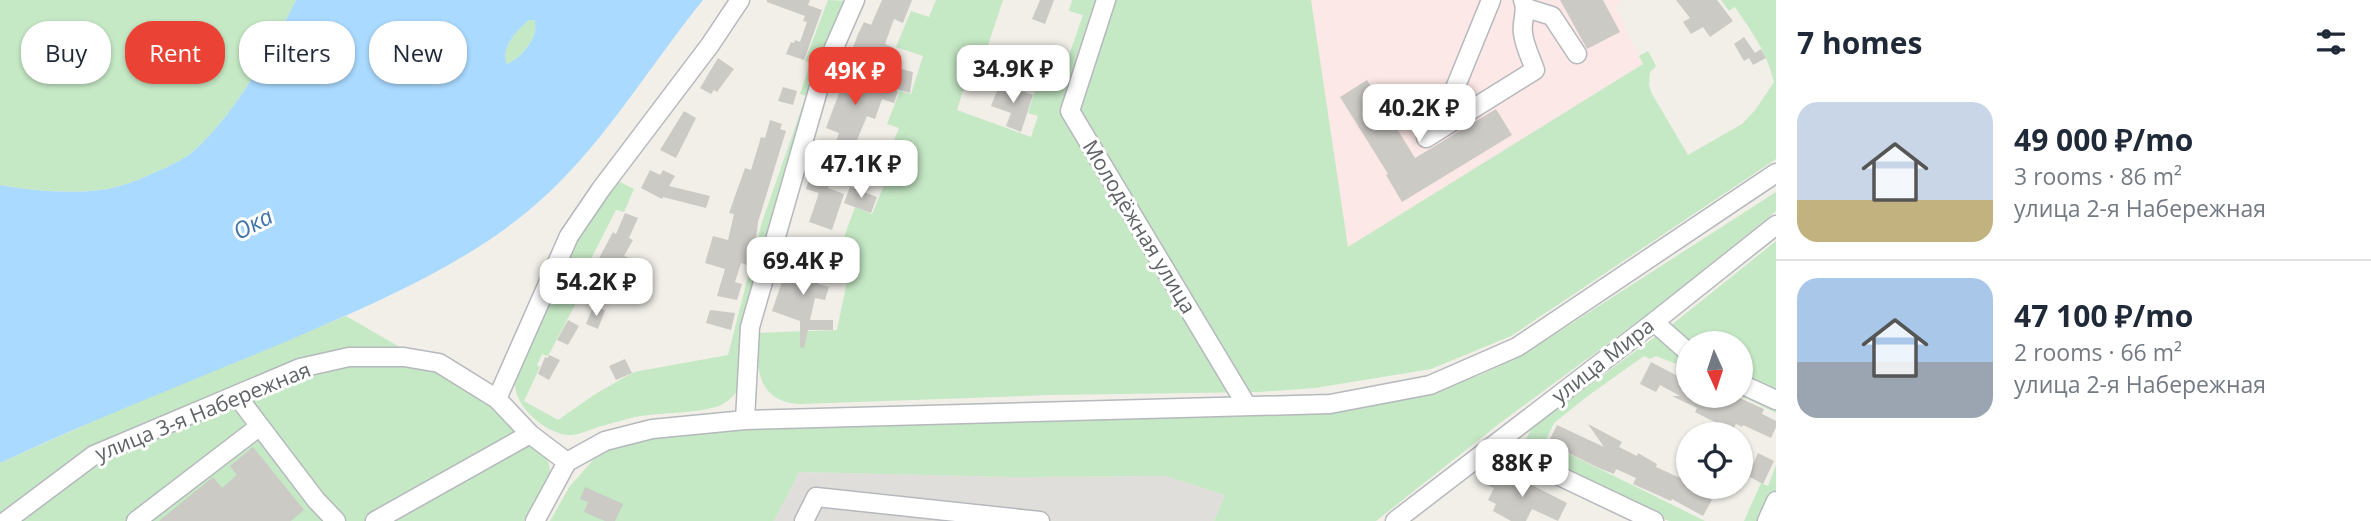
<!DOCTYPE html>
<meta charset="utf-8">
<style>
body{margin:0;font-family:"Open Sans",sans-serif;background:#f6f6f7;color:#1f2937;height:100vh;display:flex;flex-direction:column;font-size:26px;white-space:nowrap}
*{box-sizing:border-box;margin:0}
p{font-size:23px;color:#747a83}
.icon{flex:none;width:38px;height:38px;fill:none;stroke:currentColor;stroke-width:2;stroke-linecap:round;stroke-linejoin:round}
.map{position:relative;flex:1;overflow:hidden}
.drawer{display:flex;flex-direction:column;background:#fff;width:595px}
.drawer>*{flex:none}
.guide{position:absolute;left:21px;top:21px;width:665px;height:63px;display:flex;gap:14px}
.needle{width:46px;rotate:177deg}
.tools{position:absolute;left:1676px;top:331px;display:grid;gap:14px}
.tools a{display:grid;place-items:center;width:77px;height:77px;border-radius:50%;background:#fff;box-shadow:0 2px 5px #0004;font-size:35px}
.price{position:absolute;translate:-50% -60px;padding:0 16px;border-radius:14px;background:#fff;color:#222;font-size:23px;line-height:46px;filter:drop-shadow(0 2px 4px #0008)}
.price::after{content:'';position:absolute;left:50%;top:42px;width:21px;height:16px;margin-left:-10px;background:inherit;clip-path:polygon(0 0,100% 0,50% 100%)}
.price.current{background:#ea4335;color:#fff}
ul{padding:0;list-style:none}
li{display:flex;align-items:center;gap:21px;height:175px;padding:0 21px}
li+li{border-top:2px solid #e0e1e3}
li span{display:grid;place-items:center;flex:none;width:196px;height:140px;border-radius:21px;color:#555}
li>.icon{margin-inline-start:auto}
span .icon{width:84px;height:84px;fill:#fffc;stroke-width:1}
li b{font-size:30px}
h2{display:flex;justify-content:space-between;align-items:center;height:84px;padding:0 21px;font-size:30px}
.pill{padding:0 24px;border-radius:28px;background:#fff;box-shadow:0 2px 5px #0004;font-size:24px;line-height:63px}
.pill.current{background:#ea4335;color:#fff}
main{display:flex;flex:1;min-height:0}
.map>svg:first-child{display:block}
</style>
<main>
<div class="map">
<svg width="1776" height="521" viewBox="0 0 1776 521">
<rect width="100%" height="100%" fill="#f1efe8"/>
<!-- industrial -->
<path fill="#e0deda" d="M799,472l215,5 152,-1 59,19 -11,26h-440z"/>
<!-- medical -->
<path fill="#fce8e6" d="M1311,0h310l1,2 -7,4 28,58 -295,184z"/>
<!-- green -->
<path fill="#c5e8c5" d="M0,0h296c-25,49 -63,119 -106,154 -6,5 -16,9 -23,13 -17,8 -37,17 -55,21 -29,7 -83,3 -112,-3z
M828,0l19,1 -105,381c-6,12 -13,21 -26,25 -26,7 -55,5 -81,10 -13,3 -25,7 -37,10 -10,3 -20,9 -31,8 -24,-3 -54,-30 -52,-54l58,-139 43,-62 18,9 -10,23 -8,-2 -43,84 5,5 -30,57 -6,-2 -5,11 3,2 -16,34 34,19 39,-27 37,-21 94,-17 34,-133 44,-126 -6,-2 10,-31 -5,-2z
M936,0h67l-25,75 -9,-3 -12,38 74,27 7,-21 -10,-3 9,-29 9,1 2,-12 -7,-2 6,-17 20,7 16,-46 -14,-4 3,-11h239l37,247 295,-183 -4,-8 9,-5 8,15 -6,6 -1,13 3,9 36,61 54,-31 14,-15 18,-27c-8,-32 -21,-48 -39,-75l-6,4 -8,-11h55v159l-265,177 -80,33 -116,19 -56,4 -210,3 -248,9c-44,-2 -45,-35 -43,-71l79,-3 18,-87 -12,-3 12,-33 17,7 18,-43 -7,-3 16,-40 -12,-4 13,-33 11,3 12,-38 -27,-9 15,-36 18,6z
M529,20h5c7,15 -13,39 -27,44l-3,-7c3,-15 13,-28 25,-37z
M1776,192v19l-128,103 -148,109 -124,98h-162l11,-26 -59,-19 -152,1 -215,-5 -25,49h-224l20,-35 24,-27 29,-16 35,-7 155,-11 462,-11 73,-4 76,-14 61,-23 47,-24z
M1776,241v172l-35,-17v-53h-52v26l-33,-13 -6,3 -6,-3 -55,39 -35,28 -9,19 160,79h-36l-137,-67 -7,-13 7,-14 142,-104z
M346,316l126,73 30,25 42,40 5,10 1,8 -26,49h-524v-58l134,-60z
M1776,465v34l-12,22h-20l17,-38 7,3z"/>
<!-- water -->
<path fill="#aadaff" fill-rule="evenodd" d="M296,0h407c-56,69 -105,154 -175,211 -69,57 -155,93 -236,128 -98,41 -196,79 -292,124v-278c29,6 83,10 112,3 18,-4 38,-13 55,-21 7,-4 17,-8 23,-13 42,-34 82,-106 106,-154zM529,20h5c7,15 -13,39 -27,44 -8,-15 11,-35 22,-44z"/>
<!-- building -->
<path fill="#cccac5" d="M767,0h43l-2,5 14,5 -18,50 -18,-6 5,-12 3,1 1,-3 5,2 7,-20 -4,-1 2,-5 -38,-14z
M882,0h30l-9,23 -9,-4 -9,25 9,4 -3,9 -13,-5 -10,23 3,1 -2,5 29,10 -4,12 -12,-4 -7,20 -8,-3 -17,41 8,3 -4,11 -19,-6 -7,23 16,6 -12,36 -23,-8 10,-29 -13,-4 10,-28 7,2 2,-7 5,2 9,-25 -13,-5 21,-56v-8l11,-30 6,-12 7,3z
M1040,0h14l-9,24 -13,-5z
M1560,0h43l17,32 -33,17z
M1676,0h41l16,21 -23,16 -7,-10 -12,7 -8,-12 7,-4z
M1744,37l11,16 6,-4 5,9 -13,7 -4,-7 -5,3 -10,-17z
M1033,52l13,5 -6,16 -13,-5z
M718,58l16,11 -17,23 -3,-2 -3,4 -11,-6z
M901,69l12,3 -3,21 -14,-4z
M1367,80l48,78 81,-49 16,26 -110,67 -16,-27 2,-1 -48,-77z
M1000,83l33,12 -12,37 -15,-6 5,-13 -20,-7z
M783,87l14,4 -4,14 -15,-4z
M684,111l12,7 -20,40 -16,-8z
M770,120l12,4 -2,5 6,2 -28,91 -2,18h-2l-7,25 -6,-2 -6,19 7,2 -5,16 -20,-4 8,-27 -20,-6 8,-27 15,4 6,-26 -5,-1 16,-45 6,2 10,-33 4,1z
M650,170l10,5 3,-5 12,6 -6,10 41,10 -4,12 -43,-11 -1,2 -21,-11z
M850,187l27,10 -6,16 -27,-10z
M625,213l13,5 -9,20 4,2 -9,16 22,8 -4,12 -27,-10 -2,4 -16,-8 16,-30 3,2z
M803,256l16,4 -2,7 5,1 -4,16 11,3 -4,13 -10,-2 -5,22h23v10h-25l-4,18 -4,-1v-26l-28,-10 15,-44 13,3z
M594,282l10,6 -9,17 -19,-9 7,-13 9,5z
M593,307l12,3 -7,19 -12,-5z
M710,310l25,3 -4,17 -25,-7z
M568,320l11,6 -11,19 -11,-5z
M549,355l11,5 -11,20 -11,-6 7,-17 3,1z
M625,359l7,14 -16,7 -7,-14z
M1651,362l38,20v14h46l29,13 -2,5 14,7v6l-5,11 -28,-13 -1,2 -6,-3 -4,7 -37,-19 2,-4 -25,-12h8l-20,-11 -4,7 -16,-8z
M1588,424l34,18 -3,5 18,9 1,-3 19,11 -1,3 33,15v7l23,11 -9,16 -31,-17 -1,2 -38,-17 3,-6 -20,-9 -2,5 -15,-6 -51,-25 9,-18 47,22z
M253,447l51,63 -13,11h-132l54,-44 9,11 15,-13 -7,-9z
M1758,453l16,8 -11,23 -15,-8z
M1495,470l21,11 2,-3 49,25 -9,18 -26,-12 -6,12h-15l-18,-10 3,-7 -8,-4 6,-12 -7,-3z
M585,487l38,17 -8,17h-10l-21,-9 4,-10 -8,-3z"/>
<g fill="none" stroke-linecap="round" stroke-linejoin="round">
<defs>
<path id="minor" d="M1106,0l-36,111 177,295
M1526,8l26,8 25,38
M1438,130l53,-130
M1426,138l109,-68c-4,-12 -11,-25 -12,-37 -2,-12 5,-22 0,-33
M1654,322l35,31
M1741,384l35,16
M237,396l79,104 20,21
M497,399l72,-163 32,-47 109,-144 30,-45
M745,420l5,-93 73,-254 32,-73
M1494,445l160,76
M567,462l38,-21 47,-12 93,-9 585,-16 100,-19 87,-38 259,-174
M6,521l88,-66 206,-87 49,-11h55l35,6 58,36 33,35 37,28
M136,521l124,-95
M375,521l155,-87
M535,521l32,-59
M804,521l12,-24 224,24
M1395,521l259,-199 122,-97
M1767,521l9,-20"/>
</defs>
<!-- minor casing -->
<use href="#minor" stroke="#b5b8bc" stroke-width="21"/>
<!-- minor -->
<use href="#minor" stroke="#fff" stroke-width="18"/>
</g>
<g text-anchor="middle" stroke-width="6" stroke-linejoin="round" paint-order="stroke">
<!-- street labels -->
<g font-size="21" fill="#5f6368" stroke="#fff">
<text transform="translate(1139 227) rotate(59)" y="7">Молодёжная улица</text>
<text transform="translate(1603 361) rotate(-38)" y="7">улица Мира</text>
<text transform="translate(203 412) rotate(-22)" y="7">улица 3-я Набережная</text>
</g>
<!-- water labels -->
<g font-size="23" font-style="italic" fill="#4174aa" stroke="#fff">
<text transform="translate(253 224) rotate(-28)" y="8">Ока</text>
</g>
</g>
</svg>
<div class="tools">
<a><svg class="needle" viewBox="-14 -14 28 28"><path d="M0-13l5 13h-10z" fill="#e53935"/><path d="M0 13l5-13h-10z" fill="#747a83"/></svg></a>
<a><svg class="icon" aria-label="locate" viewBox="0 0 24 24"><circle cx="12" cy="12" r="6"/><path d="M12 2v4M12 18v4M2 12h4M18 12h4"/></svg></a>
</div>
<b class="price" style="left:1013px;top:105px">34.9K ₽</b>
<b class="price current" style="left:855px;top:107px">49K ₽</b>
<b class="price" style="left:1419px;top:144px">40.2K ₽</b>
<b class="price" style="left:861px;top:200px">47.1K ₽</b>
<b class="price" style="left:803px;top:297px">69.4K ₽</b>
<b class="price" style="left:596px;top:318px">54.2K ₽</b>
<b class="price" style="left:1522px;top:499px">88K ₽</b>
<div class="guide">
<a class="pill">Buy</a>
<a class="pill current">Rent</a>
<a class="pill">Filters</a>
<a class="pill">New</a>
</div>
</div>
<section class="drawer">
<h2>7 homes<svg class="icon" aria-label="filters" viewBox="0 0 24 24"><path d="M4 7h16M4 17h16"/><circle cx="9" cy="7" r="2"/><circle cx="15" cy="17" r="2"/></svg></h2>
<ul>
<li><span style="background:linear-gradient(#c9d6e8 70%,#c2b280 0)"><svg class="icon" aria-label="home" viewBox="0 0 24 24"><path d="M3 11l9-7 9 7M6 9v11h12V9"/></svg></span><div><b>49 000 ₽/mo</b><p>3 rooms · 86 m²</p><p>улица 2-я Набережная</p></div></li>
<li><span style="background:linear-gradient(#a9c7e8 60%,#9aa5b1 0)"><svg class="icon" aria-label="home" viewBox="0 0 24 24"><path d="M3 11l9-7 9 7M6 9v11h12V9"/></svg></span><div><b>47 100 ₽/mo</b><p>2 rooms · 66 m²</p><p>улица 2-я Набережная</p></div></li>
</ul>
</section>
</main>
